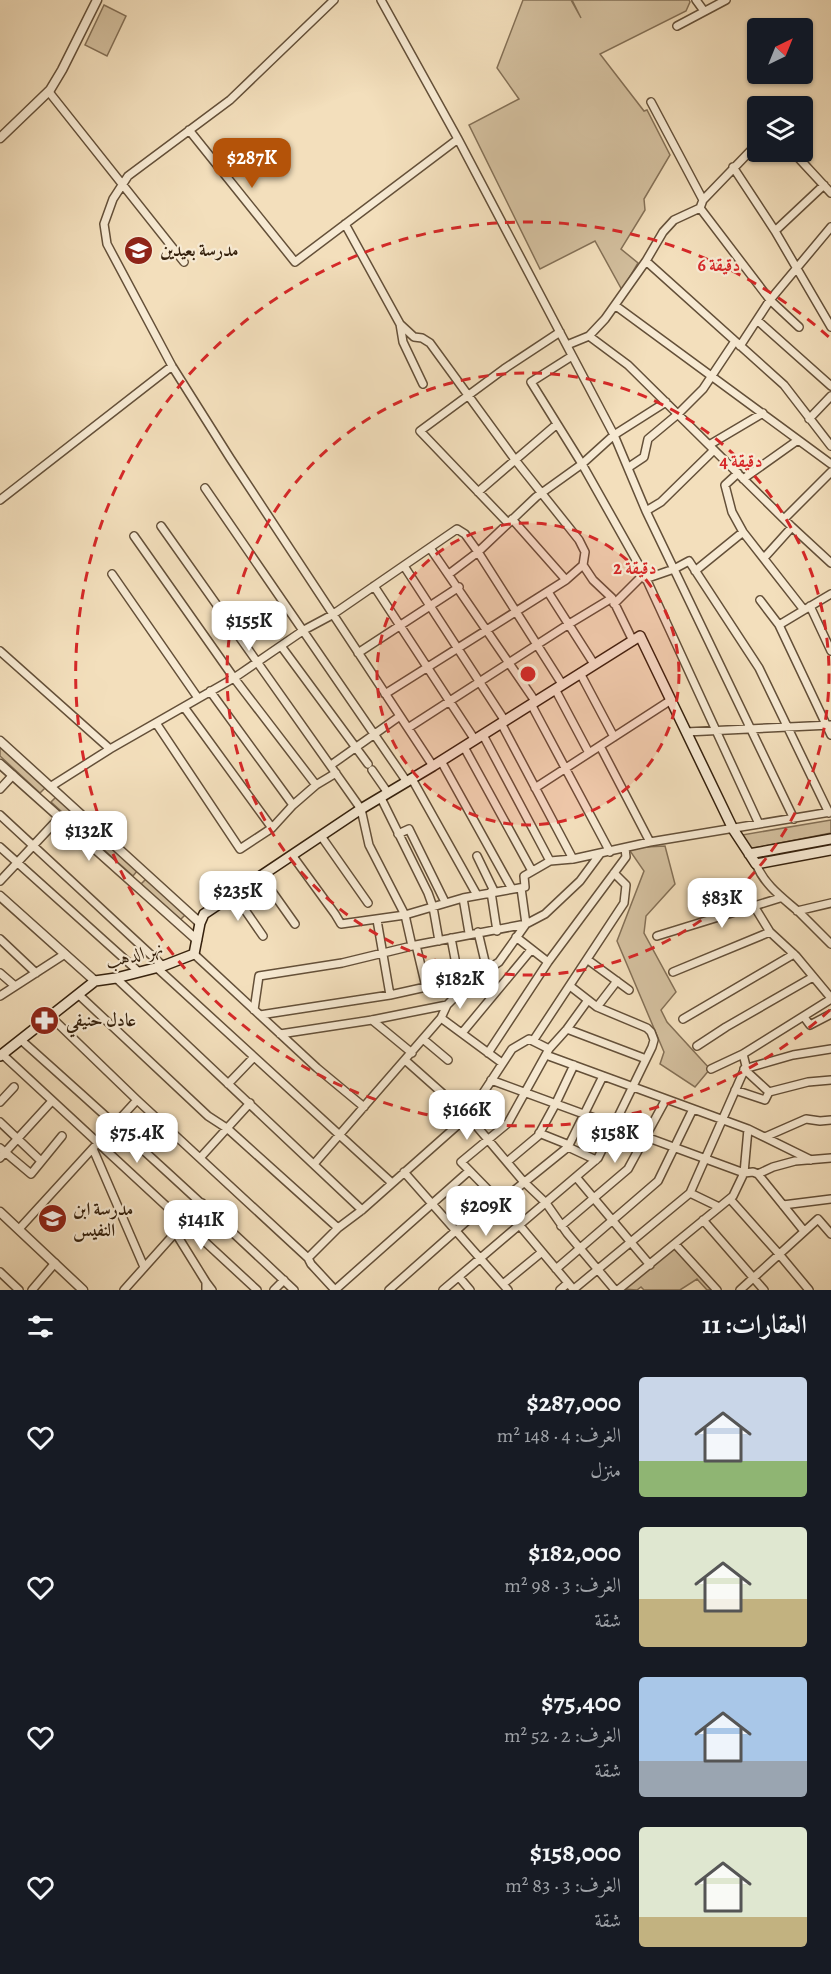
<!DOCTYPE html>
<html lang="ar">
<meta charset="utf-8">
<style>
body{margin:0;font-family:Alegreya,Amiri,serif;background:#242831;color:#f1f3f6;direction:rtl;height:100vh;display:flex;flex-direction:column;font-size:22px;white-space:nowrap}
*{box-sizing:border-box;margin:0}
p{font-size:20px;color:#9ea1a6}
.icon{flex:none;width:33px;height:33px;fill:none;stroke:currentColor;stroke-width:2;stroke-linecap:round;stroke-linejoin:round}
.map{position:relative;height:1290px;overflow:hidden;direction:ltr}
.side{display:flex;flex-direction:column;background:#171b24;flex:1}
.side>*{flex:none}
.needle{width:39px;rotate:43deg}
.fabs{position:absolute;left:747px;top:18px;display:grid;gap:12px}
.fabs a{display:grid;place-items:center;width:66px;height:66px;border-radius:6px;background:#171b24;box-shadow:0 2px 4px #0004;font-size:30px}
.price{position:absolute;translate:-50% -51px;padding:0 14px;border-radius:12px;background:#fff;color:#222;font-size:20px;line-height:39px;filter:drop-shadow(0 2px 3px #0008)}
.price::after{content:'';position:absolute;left:50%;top:36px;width:18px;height:14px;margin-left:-9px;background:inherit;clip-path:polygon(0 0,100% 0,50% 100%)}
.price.on{background:#b45309;color:#fff}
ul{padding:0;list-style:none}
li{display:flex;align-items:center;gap:18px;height:150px;padding:0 24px}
li span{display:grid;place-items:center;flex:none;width:168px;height:120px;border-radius:6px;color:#555}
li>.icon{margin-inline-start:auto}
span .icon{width:72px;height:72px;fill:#fffc;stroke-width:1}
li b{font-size:26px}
h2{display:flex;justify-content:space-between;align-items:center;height:72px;padding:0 24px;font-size:26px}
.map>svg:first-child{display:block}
</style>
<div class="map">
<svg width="831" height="1290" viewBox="0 0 831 1290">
<rect width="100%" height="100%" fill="#f3dfbc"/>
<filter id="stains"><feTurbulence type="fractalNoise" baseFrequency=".00333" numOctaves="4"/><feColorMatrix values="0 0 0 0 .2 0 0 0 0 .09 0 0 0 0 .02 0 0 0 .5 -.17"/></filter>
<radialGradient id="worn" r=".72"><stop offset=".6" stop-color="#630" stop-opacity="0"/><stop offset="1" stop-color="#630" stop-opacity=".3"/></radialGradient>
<!-- green -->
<path fill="#d3bf9e" stroke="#847056" stroke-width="1.5" d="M523,0h48l10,18 -9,-18h117l1,2 -4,9 -86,43 44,57 3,-1 23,45 -26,44 1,11 -24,39 17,14 -16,27 -27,-49 -55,28 -71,-144 50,-26 -22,-31z
M104,5l22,11 -19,40 -22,-11z
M0,746l45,42 -5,5 -40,-37z
M56,797l81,74 -4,5 -82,-74z
M831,820v13l-82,16 -7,-14z
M665,846l10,38 -29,32 -2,17 32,59 -15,18 6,12 43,47 -15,18 -35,-23 4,-12 -47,-111 27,-70 -16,-23z
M146,879l39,36 -5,5 -39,-36z
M676,1246l37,44h-6l-10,-11 -17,11h-36l-3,-3 -4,3 -14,-1z"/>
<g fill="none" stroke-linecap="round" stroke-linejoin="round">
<defs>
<path id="minor" d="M334,0l-104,100 -102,76 -15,23 -9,25 3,20 65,122 58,92 203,308
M381,0l77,139 156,296 32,76 148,308
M696,0l8,11
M677,26l49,-26
M49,92l135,170
M651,102l52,98
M189,130l106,132 163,-123
M793,152l38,41
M733,167l42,64 56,96
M700,208l70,92 29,27
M345,224l55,100 14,13 8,1 8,5 86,118 63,79 6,12 -2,13 10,15 19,18 21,43
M775,231l49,-46
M646,261l138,124 47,61
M616,306l215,158
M757,320l74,66
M400,324l3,18 20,42
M589,336l39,29 164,162 39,36
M567,345l22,-9 16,-17 41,-58 17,-29 11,-12 26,-12 3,-8 55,-57
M740,346l30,-46 61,-73
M572,356l-41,26 51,82 62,110 115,250
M809,419l22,-23
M709,445l54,-32
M629,467l15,-10 4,-18 30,-25 25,-25 32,-48
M738,473l-13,12 7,27 11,20 61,78 27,-16
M743,479l55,-39
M205,488l202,294
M478,492l79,-68
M0,500l172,-134
M646,511l15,-9 53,-52
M512,519l54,61 17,-15
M784,519l47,-47
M508,523l-88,-92 84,-62 56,-37
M161,526l200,283 8,36 36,70 7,31
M134,536l100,142 82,107
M430,548l105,153
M765,557l27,-30
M404,566l101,155
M695,571l48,-39
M112,574l86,124
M449,574l29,-22 58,-55 46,-33 32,-29 52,-33
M645,579l29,-10 15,-8 70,107 70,145
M374,586l101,154
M548,592l46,72
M760,600l19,25 25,-15
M614,604l30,-30
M810,606l21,45
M779,625l52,110
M281,646l87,118
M0,651l110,98
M358,653l101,-66
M580,673l34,64
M555,689l34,64
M210,691l83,114
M385,694l181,-114
M531,704l79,148
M184,707l88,121
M156,723l84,126 32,-21 21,-23 23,-20 20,-12
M501,723l72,136
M408,728l161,-104 43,-26
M686,732l145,-7
M483,735l67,126
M600,746l50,96
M464,747l68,124
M441,761l71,128
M331,765l69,-49
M372,770l16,23
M412,779l65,116
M50,787l60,-38 124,-71 70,-48 28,-15 125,-86 8,5 13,18 84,132
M535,788l136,-88
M0,789l13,-14
M381,798l47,95 5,14 6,34
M0,815l163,151
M398,834l11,-5 36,73
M321,836l47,67
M0,847l139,125
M292,855l43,59 6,10 64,-9 58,-17 62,-11 -1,-11 26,-15 23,-2 77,-17 181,-30
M477,856l17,35
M756,864c9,22 27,34 44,49 10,10 21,21 31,31
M261,876l34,48
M0,881l59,-63
M491,892l6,39
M234,894l29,42
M463,898l6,35
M754,906l16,26 26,24 35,42
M797,911l34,-8
M377,920l13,75
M478,932l9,38
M657,936l123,-38
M516,937l32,25
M451,938l8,42
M0,939l36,34
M416,945l10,42
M194,954l123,114 47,39
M588,960l41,30
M156,967l236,216
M673,972l97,-40
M0,973l15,13
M116,978l246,232
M79,995l129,121 20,13 110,99
M0,996l65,-42
M597,1007l20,-26
M254,1010l5,-34 83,-13 74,-18 110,-21 -5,-36
M260,1015l130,-20 36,-8 47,-8
M51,1017l86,83 171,158 3,6 24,26
M804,1017l6,8 21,-11
M441,1018l61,45
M683,1019l111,-65
M372,1020l40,33
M567,1029l79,30
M462,1033l69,-83
M280,1034l92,-14 75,-15
M423,1039l25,21
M21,1040c92,82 183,165 273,250
M533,1041l91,-138 2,-18 -12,-12
M697,1046l29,-19 87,-50
M488,1053l60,-91 78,-105 -1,-9
M2,1054l255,236
M546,1055l202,74 63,31
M405,1060l63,56 55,65 23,22 21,30 48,57
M711,1069l32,-15 88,-55
M744,1069l49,-14 38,-6
M744,1069l25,23
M491,1080l253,93 9,-1 5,2 15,-7 22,-6 36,-3
M228,1084l25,-26
M735,1090l30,10 4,-8 39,-10 23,-2
M0,1102l14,-15
M0,1122l41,39
M539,1133l30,12
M765,1137l41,-18 14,2 11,-1
M568,1147l28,13
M0,1148l31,26 31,-38
M93,1149l51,118
M0,1158l52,-57
M200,1158l50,-55
M507,1162l31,-26 18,-33 18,-38
M314,1164l127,-146 6,-13 26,-26 26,-17 27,-38 19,-10 35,-33 20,-27
M404,1172l104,118
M758,1174l46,57
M576,1177l74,88
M690,1193l29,14
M730,1199l49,55 30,36
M500,1202l68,-55 35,-71
M783,1205l48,-6
M703,1220l61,70
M561,1226l67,-57 38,-70
M19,1229l118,-129
M175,1232l31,50
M675,1244l42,46
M308,1258l30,-30 24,-18 106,-94 44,-67 17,-10 20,10
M556,1269l102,-88 35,-72
M0,1272l19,18
M459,1277l11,13
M503,1284l39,-32
M574,1289l116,-96 56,-127 -3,-12
M32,1290l23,-27
M124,1290l78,-87
M206,1290v-8l6,8
M274,1290l10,-10
M335,1290l134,-119
M389,1290l106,-94
M443,1290l155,-132 54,-111 2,-7 -3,-8 -4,-4 -50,-21 -27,-21
M560,1290l8,-7
M574,1290l-74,-88 -39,-40 47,-39 41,-74 18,-20 21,-29
M618,1290l115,-94 11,-23 4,-44
M740,1290l78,-71 13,15"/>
<path id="tertiary" d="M0,138l50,-48 12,-20 35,-70
M0,741l200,182
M0,764l197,176
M0,896l95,85
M0,1212l83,78"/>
<path id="secondary" d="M749,854l82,-15
M0,1056l95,-75 21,-3 47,-12 31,-12 6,-31 4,-9 157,-105 72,-43 207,-130 93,193 23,35 75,-14"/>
</defs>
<!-- minor casing -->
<use href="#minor" stroke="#645039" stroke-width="10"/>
<!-- tertiary casing -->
<use href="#tertiary" stroke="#645039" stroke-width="11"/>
<!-- secondary casing -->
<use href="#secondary" stroke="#35210d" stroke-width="12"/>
<!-- minor -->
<use href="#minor" stroke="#f7ead3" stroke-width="7"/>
<!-- tertiary -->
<use href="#tertiary" stroke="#f7ead3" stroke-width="8"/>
<!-- secondary -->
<use href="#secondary" stroke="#f7ead3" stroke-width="9"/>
</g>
<!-- distance rings -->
<circle cx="528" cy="674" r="151" fill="#d62828" fill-opacity=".12"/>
<g fill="none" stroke="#d62828" stroke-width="3" stroke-dasharray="10 8">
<circle cx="528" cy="674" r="151"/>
<circle cx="528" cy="674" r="301"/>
<path d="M830 1010A452 452 0 1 1 830 338"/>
</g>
<!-- icons -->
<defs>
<symbol id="school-disc" viewBox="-11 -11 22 22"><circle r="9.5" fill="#8f2418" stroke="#f7ead3"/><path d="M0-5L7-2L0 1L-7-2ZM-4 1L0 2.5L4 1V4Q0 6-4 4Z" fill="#fff"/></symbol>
<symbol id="pharmacy-disc" viewBox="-11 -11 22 22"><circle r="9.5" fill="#8f2418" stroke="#f7ead3"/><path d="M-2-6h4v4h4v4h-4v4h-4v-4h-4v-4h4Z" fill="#fff"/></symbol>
</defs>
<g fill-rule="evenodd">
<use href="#school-disc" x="122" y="234" width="33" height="33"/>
<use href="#pharmacy-disc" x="28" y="1004" width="33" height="33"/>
<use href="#school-disc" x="36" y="1202" width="33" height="33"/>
</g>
<g text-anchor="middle" stroke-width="4.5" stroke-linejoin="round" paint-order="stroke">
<!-- poi labels -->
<g font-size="18" font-weight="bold" fill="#35210d" stroke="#f7ead3" text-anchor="start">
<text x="160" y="256">مدرسة بعيدين</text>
<text x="66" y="1026">عادل حنيفي</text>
<text x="73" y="1215">مدرسة ابن<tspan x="73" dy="21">النفيس</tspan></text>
</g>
<!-- street labels -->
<g font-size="18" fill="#35210d" stroke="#f7ead3">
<text transform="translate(134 955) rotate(-15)" y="6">نهر الدهب</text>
</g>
</g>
<circle cx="528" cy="674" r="9" fill="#d62828" stroke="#f7ead3" stroke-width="3"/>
<g font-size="18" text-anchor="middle" font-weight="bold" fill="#d62828" stroke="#f7ead3" stroke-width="4.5" stroke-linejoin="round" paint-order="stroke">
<text x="719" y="271">6 دقيقة</text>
<text x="741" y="467">4 دقيقة</text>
<text x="635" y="574">2 دقيقة</text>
</g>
<rect width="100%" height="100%" filter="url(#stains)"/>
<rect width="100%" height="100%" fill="url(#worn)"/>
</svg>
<div class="fabs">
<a><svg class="needle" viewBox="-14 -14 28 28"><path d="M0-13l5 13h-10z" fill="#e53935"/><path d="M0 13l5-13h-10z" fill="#9ea1a6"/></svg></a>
<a><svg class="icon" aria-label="layers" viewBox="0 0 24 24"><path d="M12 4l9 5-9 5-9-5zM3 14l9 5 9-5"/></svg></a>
</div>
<b class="price on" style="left:252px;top:189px">$287K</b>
<b class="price" style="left:249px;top:652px">$155K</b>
<b class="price" style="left:89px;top:862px">$132K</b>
<b class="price" style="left:238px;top:922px">$235K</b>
<b class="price" style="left:722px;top:929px">$83K</b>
<b class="price" style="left:460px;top:1010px">$182K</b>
<b class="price" style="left:467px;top:1141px">$166K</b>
<b class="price" style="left:137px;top:1164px">$75.4K</b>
<b class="price" style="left:615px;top:1164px">$158K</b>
<b class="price" style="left:486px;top:1237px">$209K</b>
<b class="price" style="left:201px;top:1251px">$141K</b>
</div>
<section class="side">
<h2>العقارات: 11<svg class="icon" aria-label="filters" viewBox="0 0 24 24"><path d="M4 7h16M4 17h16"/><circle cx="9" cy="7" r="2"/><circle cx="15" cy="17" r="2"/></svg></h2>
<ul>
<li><span style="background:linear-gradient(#c9d6e8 70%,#8fb573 0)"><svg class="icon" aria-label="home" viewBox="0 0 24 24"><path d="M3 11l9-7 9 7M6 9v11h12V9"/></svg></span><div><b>$287,000</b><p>الغرف: 4 · 148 m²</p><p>منزل</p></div><svg class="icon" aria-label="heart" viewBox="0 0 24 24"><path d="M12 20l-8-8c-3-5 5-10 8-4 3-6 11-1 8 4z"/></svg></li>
<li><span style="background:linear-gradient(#dfe7d0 60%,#c2b280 0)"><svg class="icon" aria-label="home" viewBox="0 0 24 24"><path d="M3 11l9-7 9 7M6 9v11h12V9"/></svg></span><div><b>$182,000</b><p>الغرف: 3 · 98 m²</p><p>شقة</p></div><svg class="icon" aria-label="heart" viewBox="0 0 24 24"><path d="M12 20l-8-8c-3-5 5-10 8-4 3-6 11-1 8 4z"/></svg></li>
<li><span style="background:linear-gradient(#a9c7e8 70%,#9aa5b1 0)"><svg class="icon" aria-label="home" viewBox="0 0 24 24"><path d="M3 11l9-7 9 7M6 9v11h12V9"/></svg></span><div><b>$75,400</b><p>الغرف: 2 · 52 m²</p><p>شقة</p></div><svg class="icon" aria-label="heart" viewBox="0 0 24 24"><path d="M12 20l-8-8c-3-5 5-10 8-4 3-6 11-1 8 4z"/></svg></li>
<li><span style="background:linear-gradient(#dfe7d0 75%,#c2b280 0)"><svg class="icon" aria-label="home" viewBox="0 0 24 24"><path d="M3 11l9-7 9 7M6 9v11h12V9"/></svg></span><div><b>$158,000</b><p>الغرف: 3 · 83 m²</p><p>شقة</p></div><svg class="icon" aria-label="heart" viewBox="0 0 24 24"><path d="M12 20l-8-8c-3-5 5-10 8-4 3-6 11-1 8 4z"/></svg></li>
</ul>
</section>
